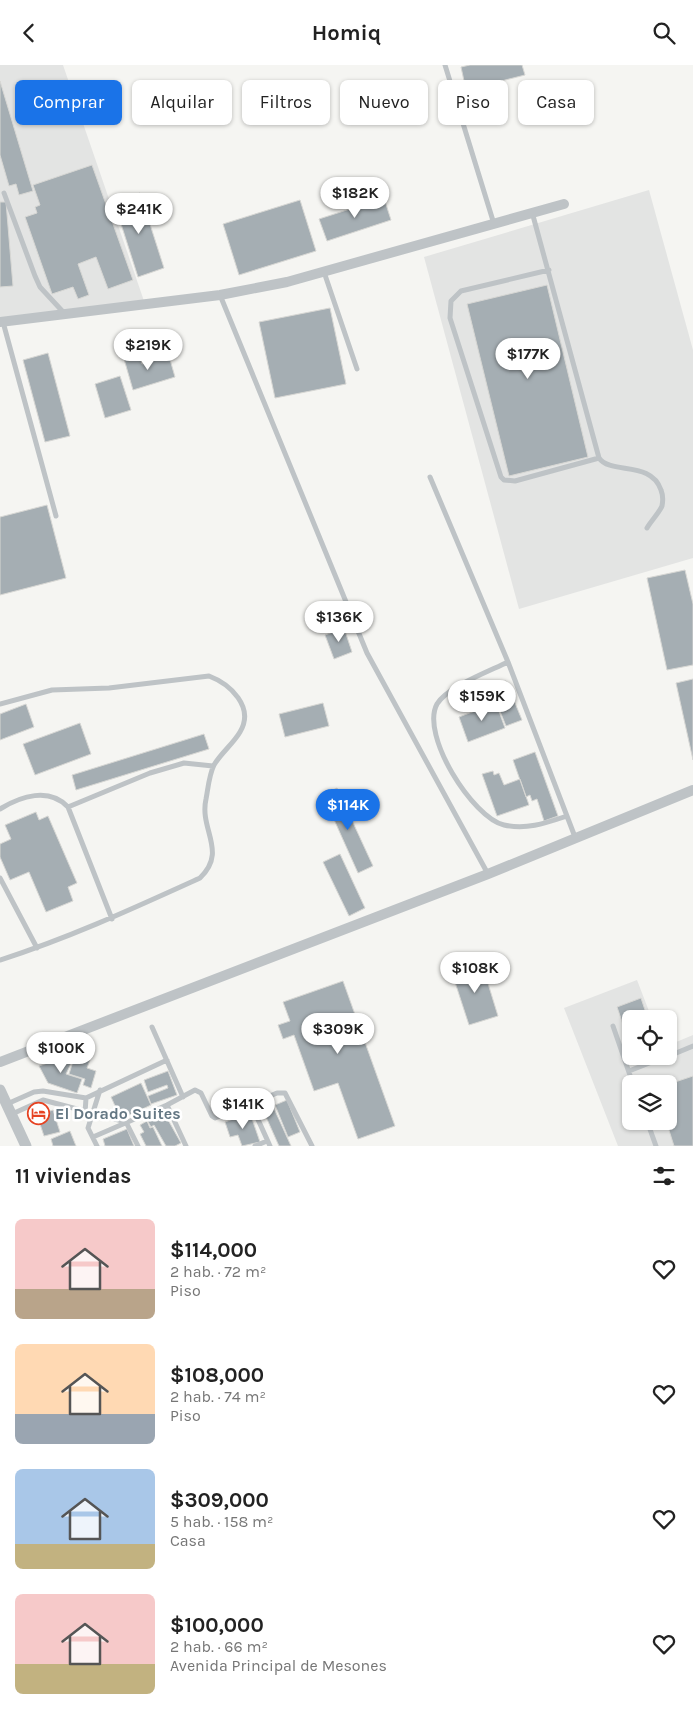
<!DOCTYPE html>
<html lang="es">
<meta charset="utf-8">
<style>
body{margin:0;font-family:Karla,sans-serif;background:#f2f2f2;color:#222;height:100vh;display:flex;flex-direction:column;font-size:19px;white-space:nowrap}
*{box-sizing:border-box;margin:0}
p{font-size:16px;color:#767676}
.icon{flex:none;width:28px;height:28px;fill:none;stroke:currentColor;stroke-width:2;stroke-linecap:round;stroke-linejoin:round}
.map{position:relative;height:1081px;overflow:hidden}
.panel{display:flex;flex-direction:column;background:#fff;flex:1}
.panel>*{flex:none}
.top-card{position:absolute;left:15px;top:15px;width:664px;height:45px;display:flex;gap:10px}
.tools{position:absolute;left:622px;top:945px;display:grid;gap:10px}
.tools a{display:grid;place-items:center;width:55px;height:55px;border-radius:8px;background:#fff;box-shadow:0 1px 4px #0004;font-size:25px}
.price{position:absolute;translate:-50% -42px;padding:0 11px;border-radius:18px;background:#fff;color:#222;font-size:16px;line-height:32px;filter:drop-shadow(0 1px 2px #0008)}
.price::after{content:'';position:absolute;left:50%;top:30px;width:15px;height:11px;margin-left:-8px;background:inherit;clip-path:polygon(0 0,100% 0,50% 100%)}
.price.selected{background:#1a73e8;color:#fff}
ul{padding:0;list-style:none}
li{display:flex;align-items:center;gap:15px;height:125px;padding:0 15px}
li span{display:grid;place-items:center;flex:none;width:140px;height:100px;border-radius:8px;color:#555}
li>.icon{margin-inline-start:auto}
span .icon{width:60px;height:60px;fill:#fffc;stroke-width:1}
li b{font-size:21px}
h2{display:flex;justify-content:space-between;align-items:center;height:60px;padding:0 15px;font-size:21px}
.chip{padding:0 18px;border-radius:8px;background:#fff;box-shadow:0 1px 4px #0004;font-size:18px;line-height:45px}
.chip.selected{background:#1a73e8;color:#fff}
header{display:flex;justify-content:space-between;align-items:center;height:65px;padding:0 15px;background:#fff;font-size:22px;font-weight:700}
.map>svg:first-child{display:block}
</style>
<header><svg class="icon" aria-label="back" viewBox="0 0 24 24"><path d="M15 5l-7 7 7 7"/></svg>Homiq<svg class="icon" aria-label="search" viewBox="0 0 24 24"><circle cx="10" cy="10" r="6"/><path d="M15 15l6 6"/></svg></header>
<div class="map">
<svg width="693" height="1081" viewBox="0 0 693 1081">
<rect width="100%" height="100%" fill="#f5f5f2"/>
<!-- built -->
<path fill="#e3e4e3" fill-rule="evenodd" d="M0,0h63l81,236 -144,20z
M649,125l44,160v208l-174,51 -95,-352z
M637,915l15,39h-21v37h38v-11l24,-10v111h-75l-54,-138zM631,1019h38v37h-38z"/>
<!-- building -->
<path fill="#a5aeb3" stroke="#d7d7d4" d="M470,0h52l3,10 -59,15 -5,-23z
M0,16l33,110 -14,4 -3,-11 -7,2 -9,-31z
M92,100l41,115 -25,9 -12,-32 -18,7 11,31 -11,4 -5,-12 -21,7 -27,-77 12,-4 -2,-6 5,-2 -7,-20z
M140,128l24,75 -26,9 -24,-75z
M384,133l7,22 -64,21 -8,-22z
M300,135l16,51 -77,24 -16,-51z
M0,137h6l7,84 -13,1z
M547,220l41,172 -79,19 -42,-172z
M330,243l16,76 -71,14 -16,-76z
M48,288l22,83 -25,6 -22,-82z
M139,289l3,10 27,-8 6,21 -42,13 -9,-31z
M120,311l11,34 -26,8 -10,-34z
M47,440l19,73 -66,17v-78z
M685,505l8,34v61l-26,5 -20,-92z
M344,563l8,24 -18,7 -9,-24z
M693,614v81l-17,-77z
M506,616l16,39 -16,6 -16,-39z
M323,638l6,23 -44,11 -6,-23z
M496,638l9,25 -37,14 -9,-25z
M26,639l8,23 -34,13v-26z
M80,658l11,31 -56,21 -12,-31z
M204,669l5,15 -133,41 -4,-15z
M535,687l23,64 -14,5 -7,-22 -5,2 -2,-6 -4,2 -13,-37z
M493,706l1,4 5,-2 5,12 16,-6 9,26 -32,11 -15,-42z
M337,723l36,78 -15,7 -35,-78z
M36,747l3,8 9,-4 29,67 -9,4 5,14 -27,11 -17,-40 -19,8 -10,-23v-13l11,-5 -6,-14z
M340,789l25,54 -16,8 -26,-54z
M482,899l16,52 -29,9 -17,-52z
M343,916l52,145 -37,13 -20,-56 -24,8 -20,-56 -11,4 -5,-14 12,-4 -7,-19z
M641,933l7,21h-17v29l-14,-41z
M73,989l2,1 -9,19 16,5 -5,14 -29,-10 -9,-17z
M75,990l15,5 -3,8 9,3 -5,17 -8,-3 2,-6 -16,-5z
M168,1006l9,24 -26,9 -3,-8 20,-8 -1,-3 -19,7 -4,-12z
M693,1011v70h-19l-8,-25h3v-37z
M141,1018l10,22 -30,14 -10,-22z
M287,1035l13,32 -12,5 -13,-32z
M272,1039l19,42h-12l-17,-38z
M53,1045l7,22 -16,4 -7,-21z
M163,1046l18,32 -6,3h-9l-12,-21 -3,2 -4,-7z
M250,1048l10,29 -18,4 -4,-11 -8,2 -5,-15z
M147,1056l3,7 3,-1 9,19h-16l-6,-12 4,-2 -4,-7z
M127,1064l7,17h-29l-2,-7z
M70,1066l6,15h-23l-2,-7z"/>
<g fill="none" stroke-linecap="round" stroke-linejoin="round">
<!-- service -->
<path stroke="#bec3c6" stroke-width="5" d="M445,0l49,159
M4,128l31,83 5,11 25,27
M532,147l67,246c12,17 52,2 62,32 2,5 2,11 1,16 -3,7 -11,15 -15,22
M549,205l-88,21 -10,10 -1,17 51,159 3,3 11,1 84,-23
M324,207l33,97
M220,230l147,358 121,221
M3,257l53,194
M430,412l78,185 67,175
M508,597c-18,9 -61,25 -71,42 -17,31 36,114 67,121 23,5 42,-2 63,-9
M0,639l52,-14 57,-2 100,-12c21,8 46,31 31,56 -7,12 -19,21 -26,33 -5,10 -6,24 -8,34 -7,31 22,52 -6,79 -66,30 -131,60 -200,82
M68,742l82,-34 34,-10 29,3
M0,744c21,-13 49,-22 68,-2l44,112
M0,813l37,70
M613,961l20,58
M152,962l31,70
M669,991l24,-10
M629,1006l38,-15
M7,1039l27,-12 9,-1 43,7 81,-38
M251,1039l26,-11h8l27,53
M167,1040l19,41
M85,1048l1,-15
M12,1049l31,-14 83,22 12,24
M647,1056l9,25
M93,1072l74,-32 28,-15 6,3 11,23 3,2 36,-14 19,42
M97,1081l-9,-18 12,-38
M255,1081l12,-5"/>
<!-- minor -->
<path stroke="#bec3c6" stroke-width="10" d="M0,257l220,-27 67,-13 277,-78
M0,997l488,-188 205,-84"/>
<!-- tertiary -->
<path stroke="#bec3c6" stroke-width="11" d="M0,1025l26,56"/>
</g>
<!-- icons -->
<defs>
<symbol id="hotel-ring" viewBox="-11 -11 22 22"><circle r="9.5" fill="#fff" stroke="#e64221" stroke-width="1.5"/><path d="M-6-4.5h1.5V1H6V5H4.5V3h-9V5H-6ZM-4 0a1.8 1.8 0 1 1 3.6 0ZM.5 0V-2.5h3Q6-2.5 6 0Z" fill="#e64221"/></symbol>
</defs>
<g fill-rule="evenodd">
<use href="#hotel-ring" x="26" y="1036" width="25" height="25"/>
</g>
<g text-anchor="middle" stroke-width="5" stroke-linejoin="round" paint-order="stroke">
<!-- poi labels -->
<g font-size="16" font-weight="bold" fill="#647783" stroke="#fff" text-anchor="start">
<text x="55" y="1054">El Dorado Suites</text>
</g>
</g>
</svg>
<div class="tools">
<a><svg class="icon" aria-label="locate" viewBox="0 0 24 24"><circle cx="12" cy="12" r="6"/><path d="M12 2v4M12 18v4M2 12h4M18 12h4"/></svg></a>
<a><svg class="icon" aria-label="layers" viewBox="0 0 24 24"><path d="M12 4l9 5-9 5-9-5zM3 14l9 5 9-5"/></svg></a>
</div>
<b class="price" style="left:355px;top:154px">$182K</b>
<b class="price" style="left:139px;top:170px">$241K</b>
<b class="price" style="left:148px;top:306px">$219K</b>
<b class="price" style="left:528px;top:315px">$177K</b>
<b class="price" style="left:339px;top:578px">$136K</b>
<b class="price" style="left:482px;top:657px">$159K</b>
<b class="price selected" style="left:348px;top:766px">$114K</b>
<b class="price" style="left:475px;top:929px">$108K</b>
<b class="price" style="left:338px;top:990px">$309K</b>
<b class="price" style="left:61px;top:1009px">$100K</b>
<b class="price" style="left:243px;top:1065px">$141K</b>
<div class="top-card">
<a class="chip selected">Comprar</a>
<a class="chip">Alquilar</a>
<a class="chip">Filtros</a>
<a class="chip">Nuevo</a>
<a class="chip">Piso</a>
<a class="chip">Casa</a>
</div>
</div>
<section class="panel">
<h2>11 viviendas<svg class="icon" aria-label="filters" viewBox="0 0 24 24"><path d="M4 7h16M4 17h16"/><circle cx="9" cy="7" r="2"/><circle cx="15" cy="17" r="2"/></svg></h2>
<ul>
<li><span style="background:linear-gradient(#f6c9c9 70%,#b9a48a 0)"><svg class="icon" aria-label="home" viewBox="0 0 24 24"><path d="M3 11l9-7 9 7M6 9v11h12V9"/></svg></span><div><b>$114,000</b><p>2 hab. · 72 m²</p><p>Piso</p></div><svg class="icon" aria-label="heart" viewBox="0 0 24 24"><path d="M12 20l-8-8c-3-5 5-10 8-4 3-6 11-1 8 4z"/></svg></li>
<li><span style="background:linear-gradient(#ffd9b3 70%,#9aa5b1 0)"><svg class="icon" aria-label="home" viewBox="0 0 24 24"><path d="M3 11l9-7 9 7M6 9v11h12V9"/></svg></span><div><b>$108,000</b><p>2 hab. · 74 m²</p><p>Piso</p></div><svg class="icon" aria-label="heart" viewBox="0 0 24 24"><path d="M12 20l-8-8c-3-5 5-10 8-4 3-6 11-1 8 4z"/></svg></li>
<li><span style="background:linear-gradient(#a9c7e8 75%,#c2b280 0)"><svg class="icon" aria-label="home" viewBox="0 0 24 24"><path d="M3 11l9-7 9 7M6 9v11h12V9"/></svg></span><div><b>$309,000</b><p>5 hab. · 158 m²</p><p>Casa</p></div><svg class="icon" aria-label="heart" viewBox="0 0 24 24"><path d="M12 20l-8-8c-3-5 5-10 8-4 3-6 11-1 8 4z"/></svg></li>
<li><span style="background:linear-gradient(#f6c9c9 70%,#c2b280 0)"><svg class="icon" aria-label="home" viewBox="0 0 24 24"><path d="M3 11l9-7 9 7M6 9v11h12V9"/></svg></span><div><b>$100,000</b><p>2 hab. · 66 m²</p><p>Avenida Principal de Mesones</p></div><svg class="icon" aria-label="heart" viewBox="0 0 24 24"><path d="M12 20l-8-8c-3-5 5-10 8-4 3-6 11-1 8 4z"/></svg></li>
</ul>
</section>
